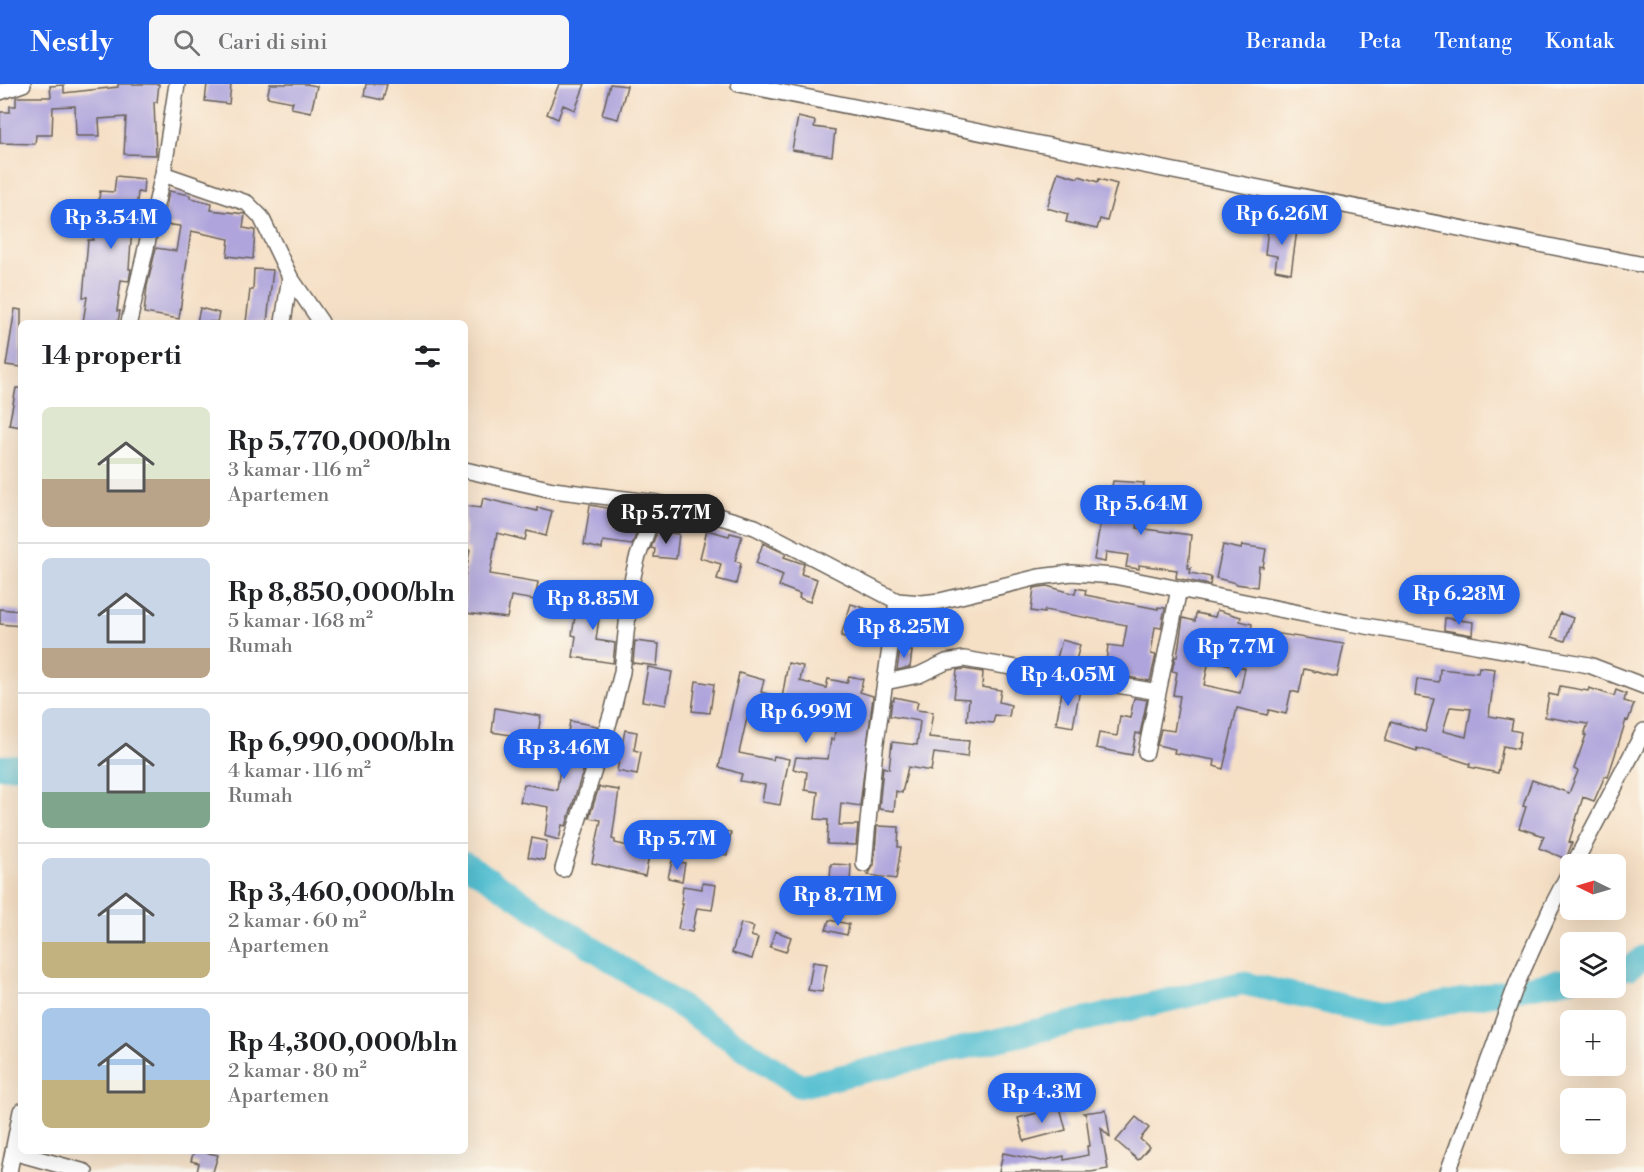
<!DOCTYPE html>
<html lang="id">
<meta charset="utf-8">
<style>
body{margin:0;font-family:"Libre Bodoni",serif;background:#f6f6f6;color:#202124;height:100vh;display:flex;flex-direction:column;font-size:22px;white-space:nowrap}
*{box-sizing:border-box;margin:0}
p{font-size:20px;color:#757577}
.icon{flex:none;width:33px;height:33px;fill:none;stroke:currentColor;stroke-width:2;stroke-linecap:round;stroke-linejoin:round}
.map{position:relative;flex:1;overflow:hidden}
.details{position:absolute;left:18px;top:236px;width:450px;height:834px;display:flex;flex-direction:column;background:#fff;border-radius:9px;box-shadow:0 6px 24px #0002}
.details>*{flex:none}
.needle{width:39px;rotate:275deg}
.fabs{position:absolute;left:1560px;top:770px;display:grid;gap:12px}
.fabs a{display:grid;place-items:center;width:66px;height:66px;border-radius:9px;background:#fff;box-shadow:0 6px 24px #0002;font-size:30px}
.price{position:absolute;translate:-50% -51px;padding:0 14px;border-radius:21px;background:#2563eb;color:#fff;font-size:20px;line-height:39px;filter:drop-shadow(0 2px 3px #0008)}
.price::after{content:'';position:absolute;left:50%;top:36px;width:18px;height:14px;margin-left:-9px;background:inherit;clip-path:polygon(0 0,100% 0,50% 100%)}
.price.selected{background:#222;color:#fff}
ul{padding:0;list-style:none}
li{display:flex;align-items:center;gap:18px;height:150px;padding:0 24px}
li+li{border-top:2px solid #e0e0e0}
li span{display:grid;place-items:center;flex:none;width:168px;height:120px;border-radius:9px;color:#555}
li>.icon{margin-inline-start:auto}
span .icon{width:72px;height:72px;fill:#fffc;stroke-width:1}
li b{font-size:26px}
h2{display:flex;justify-content:space-between;align-items:center;height:72px;padding:0 24px;font-size:26px}
header{display:flex;align-items:center;gap:36px;box-sizing:border-box;height:84px;padding:0 30px;background:#2563eb;color:#fff}
header strong{font-size:28px}
nav{display:flex;gap:33px;margin-inline-start:auto;font-size:21px}
.search{width:420px;height:54px;background:#f6f6f6;display:flex;align-items:center;gap:15px;box-sizing:border-box;padding:0 21px;border-radius:9px;color:#757577;font-size:22px}
.map>svg:first-child{display:block}
</style>
<header>
<strong>Nestly</strong>
<div class="search"><svg class="icon" aria-label="search" viewBox="0 0 24 24"><circle cx="10" cy="10" r="6"/><path d="M15 15l6 6"/></svg>Cari di sini</div>
<nav><a>Beranda</a><a>Peta</a><a>Tentang</a><a>Kontak</a></nav>
</header>
<div class="map">
<svg width="1644" height="1088" viewBox="0 0 1644 1088">
<rect width="100%" height="100%" fill="#fbf7ec"/>
<filter id="ink" filterUnits="userSpaceOnUse"><feTurbulence type="fractalNoise" baseFrequency=".0167" numOctaves="2"/><feDisplacementMap in="SourceGraphic" scale="12" xChannelSelector="R" yChannelSelector="G"/><feConvolveMatrix kernelMatrix="1 2 1 2 8 2 1 2 1" color-interpolation-filters="sRGB"/></filter>
<filter id="wash" filterUnits="userSpaceOnUse"><feTurbulence type="fractalNoise" baseFrequency=".008" numOctaves="4" result="noise"/><feDisplacementMap in="SourceGraphic" scale="24" xChannelSelector="R" yChannelSelector="G"/><feGaussianBlur stdDeviation="1.35" result="paint"/><feColorMatrix in="noise" values="0 0 0 0 0 0 0 0 0 0 0 0 0 0 0 0 0 1.4 0 .05"/><feComposite in="paint" operator="in"/></filter>
<g filter="url(#wash)">
<rect width="100%" height="100%" fill="#f5dfc5"/>
<g fill="none" stroke-linecap="round" stroke-linejoin="round">
<!-- river -->
<path stroke="#55bfd1" stroke-width="24" d="M0,683l21,-1
M465,779l335,223 442,-103 142,32 186,-36
M1616,886l13,-2 15,-11"/>
</g>
<g id="blocks">
<!-- building -->
<path fill="#afa5dc" fill-rule="evenodd" d="M118,0h41l-2,18h-3l2,53 -32,-1 2,-37 -27,2 1,17h-24l-1,-30 -22,1 -1,28h-16l-1,9 -35,-1v-31h10v-6h6v-9h35l-1,-11 14,-1v8l54,-6z
M207,0l24,1 -2,19 -24,-3z
M270,0h36l11,2 -6,26 -20,-4 2,-6 -26,-5z
M366,0h21l-4,16 -19,-4z
M559,0h26l-10,26 -12,-5 -5,14 -11,-5z
M610,0l17,2 -9,33 -16,-4z
M798,33l17,4 -1,6 21,3 -3,26 -40,-6z
M1058,88l20,6 1,-2 19,6 1,-3 18,5 -10,37 -7,-2 -3,10 -31,-7 2,-8 -21,-6z
M116,92l28,3 -1,14 -5,-1 -4,36h-2l-3,41h2l-2,12 -8,-1 -4,31h3l-2,11h-35l4,-25h-4l5,-57h5l7,-49 14,1z
M169,107l21,4v3l22,5 -1,7 34,4 -2,14 12,2 -2,29 -26,-3 2,-17 -38,-8 -12,88 -35,-6 3,-27 9,-38 20,3 4,-25 -17,-2z
M1287,137l11,2 -7,50 -16,-3 2,-14 -12,-2 3,-26 18,2z
M254,185l19,1 -6,52h-21l4,-32h3z
M200,224l19,5 -2,9h-20z
M15,225l6,1v57l-15,-2z
M16,304h5v39l-12,-2z
M1113,397l31,2 -7,45 54,7 -3,33h3l-1,5 21,4 -1,8 -34,-7 1,-8 -38,-5v4l-13,-2 2,-12 -22,-3 -1,10 -11,-2 8,-47 5,1z
M483,414l54,13v-4l15,4 -6,25 -19,-5 -2,9 -28,-7 -7,41 48,8 -3,18 -24,-4 -4,22 -42,-5v-36l5,-28h-5v-43l16,2z
M590,421l23,4 -2,16 27,4 -6,16 -29,-4 -1,8 -18,-4z
M707,446l22,6 1,-3 12,3 -7,25 6,2 -5,21 -19,-5 4,-15 -21,-6z
M657,448l22,2 -3,25 -22,-2 1,-8 -4,-1z
M763,459l23,11 -2,3 20,7 -3,10 16,5 -7,23 -11,-4 1,-4 -21,-8 4,-11 -27,-12z
M1223,461l18,4 1,-4 24,4 -3,18 -4,-1 -2,21 -21,-3v-1l-20,-5z
M1047,502l28,8 1,-6 10,2 -1,5 73,14v-2l7,1 -4,20 -6,-1 -4,27 5,1 -6,26 -39,-7 1,-10 -6,-1 2,-18 15,2 4,-22 -82,-15 -1,3 -13,-2 3,-23z
M589,510l26,4 -2,15 -13,-2 -4,29 19,3 -2,20 -40,-6 3,-21 -4,-1 4,-25 10,1z
M851,520l29,9 -10,32 -29,-9z
M0,525l21,2v15l-21,-2z
M1217,526l24,7 -1,4 12,3 -1,7 22,6 1,-4 70,11 -7,33 -33,-8 -5,24 -8,-2 -5,23 -17,-4 -2,5 -30,-7 -14,61 -9,-3 1,-6 -41,-7 1,-4 -18,-4 4,-16 13,2 6,-35 -7,-1 4,-23 -5,-1 3,-14h2l6,-39 12,3 1,-8 19,4zM1209,576l36,8 -5,25 -36,-8z
M1560,529l13,5 -8,23 -13,-4z
M1445,534l28,4 -1,13 -28,-5z
M1062,556l18,5 -6,23 -19,-3z
M635,557l24,3 -2,22 -24,-3z
M900,565l12,2 -2,16 -13,3z
M788,579l15,3 -3,15 26,7 2,-9 19,4 2,-7 14,3 -3,13 13,4 -13,110 -19,-3 -2,22h19l-2,20 -29,-1 1,-24 -13,-1 3,-27 -13,-2 2,-18 -14,-3 3,-12 32,2 3,-20 3,1 4,-32 -27,-6 -3,17 -15,-3 -3,14 -43,-12 -8,35 34,7 1,-4 15,3 -9,46 -18,-3 3,-17 -25,-4 2,-7 -23,-7 20,-94 25,7 -3,12 21,6z
M648,583l24,5 -6,33 -24,-4z
M1479,583l16,2 -6,47 24,4 -2,10 10,2 -3,17 -15,-3 -5,27 -29,-6 1,-3 -19,-6 -34,-10v3l-32,-10 6,-20 34,11 9,-33 -19,-3 2,-17 22,3 1,-13 38,4zM1450,623l21,2 -5,28 -23,-6z
M964,585l19,3 -1,15 19,3 -2,12 12,3 -2,12 -14,-2 -2,8 -26,-3 2,-21 -15,-1 3,-28z
M696,597l18,3 -4,29 -18,-2z
M1063,602l17,3 -7,38 -17,-3z
M1560,602l28,5 1,-3 25,8 2,-6 10,4 -2,7 10,3 -6,17 -2,-1 -18,57 -3,-1 -11,25 -11,-4 -14,45 3,1 -6,16 -27,-11 5,-12 -25,-8 7,-21 -3,-1 9,-26 37,13 9,-22 -4,-2 12,-34h-2l4,-11 -43,-7 4,-23 9,2z
M894,613l24,5 -2,8 17,2 -4,25 40,4 -2,16 -33,-4 -3,18 -23,-4 -6,26 -6,-2 -2,20 -15,-2 4,-42 6,2 3,-27 25,3 3,-24 -30,-5 2,-16h2z
M1134,614l13,2 -7,34 -4,-1 -4,22 -36,-7 3,-15 18,3 3,-20 10,2z
M495,624l46,8 -4,23 -45,-7z
M570,637l27,5 -31,100 -4,-1 -3,15 -14,-4 4,-29 -29,-5 4,-18 33,6 5,-37h2z
M625,646l12,2 -3,18 7,2 -4,23 -20,-4z
M599,703l20,3 -7,49 3,1v3l35,8 -5,25 -53,-13 9,-43 -12,-2z
M689,741l42,7 -4,23 -42,-5z
M877,742l22,1 -1,20h3l-5,32 -28,-4 6,-10z
M532,754l15,3 -3,19 -16,-3z
M672,777l13,2 -3,18 -14,-3z
M831,780l20,1 -1,17 -20,-2z
M702,799l14,2 -4,25 -15,-2 -5,24 -14,-3 5,-25h-2l2,-18 19,3z
M829,836l20,4 -2,11 -21,-5z
M741,839l13,4 -3,9 7,2 -6,21 -20,-6z
M775,847l16,6 -5,15 -16,-5z
M813,878l14,2 -5,28 -14,-2z
M1060,1023l6,23 -42,11 -6,-23z
M1106,1026l4,27 -9,-9 7,41 -17,3h-92l4,-19 39,8 22,-5v4l24,-5 -1,-9h3l-4,-31 -3,-2z
M1136,1033l13,11 -9,11 9,8 -11,13 -22,-19z
M194,1066l24,5 -5,17h-16l2,-9 -8,-2z"/>
</g>
</g>
<g filter="url(#ink)">
<use href="#blocks" fill-opacity="0" stroke="#686057" stroke-width="1.5"/>
<g fill="none" stroke-linecap="round" stroke-linejoin="round">
<defs>
<path id="minor" d="M739,0l905,181
M0,8l23,-8
M163,90l84,29 14,14 29,60 31,45
M129,238l34,-148 14,-90
M283,238l7,-45
M465,386l88,20 104,13 50,10 48,14 142,74 25,2 18,-2 99,-24 33,-4 42,3 235,47 240,42 55,21
M885,598l34,-7 27,-13 18,-3 194,33
M1146,668l33,-163
M864,780l11,-115 22,-148
M1574,780l70,-133
M563,785l50,-160 9,-37 9,-87 6,-26 20,-56
M13,1068l72,20
M9,1088l12,-61
M1448,1088l69,-189 34,-75 19,-37"/>
</defs>
<!-- minor casing -->
<use href="#minor" stroke="#686057" stroke-width="18"/>
<!-- minor -->
<use href="#minor" stroke="#fff" stroke-width="15"/>
</g>
</g>
</svg>
<div class="fabs">
<a><svg class="needle" viewBox="-14 -14 28 28"><path d="M0-13l5 13h-10z" fill="#e53935"/><path d="M0 13l5-13h-10z" fill="#757577"/></svg></a>
<a><svg class="icon" aria-label="layers" viewBox="0 0 24 24"><path d="M12 4l9 5-9 5-9-5zM3 14l9 5 9-5"/></svg></a>
<a>+</a>
<a>−</a>
</div>
<b class="price" style="left:1282px;top:162px">Rp 6.26M</b>
<b class="price" style="left:111px;top:166px">Rp 3.54M</b>
<b class="price" style="left:1141px;top:452px">Rp 5.64M</b>
<b class="price selected" style="left:666px;top:461px">Rp 5.77M</b>
<b class="price" style="left:1459px;top:542px">Rp 6.28M</b>
<b class="price" style="left:593px;top:547px">Rp 8.85M</b>
<b class="price" style="left:904px;top:575px">Rp 8.25M</b>
<b class="price" style="left:1236px;top:595px">Rp 7.7M</b>
<b class="price" style="left:1068px;top:623px">Rp 4.05M</b>
<b class="price" style="left:806px;top:660px">Rp 6.99M</b>
<b class="price" style="left:564px;top:696px">Rp 3.46M</b>
<b class="price" style="left:677px;top:787px">Rp 5.7M</b>
<b class="price" style="left:838px;top:843px">Rp 8.71M</b>
<b class="price" style="left:1042px;top:1040px">Rp 4.3M</b>
<section class="details">
<h2>14 properti<svg class="icon" aria-label="filters" viewBox="0 0 24 24"><path d="M4 7h16M4 17h16"/><circle cx="9" cy="7" r="2"/><circle cx="15" cy="17" r="2"/></svg></h2>
<ul>
<li><span style="background:linear-gradient(#dfe7d0 60%,#b9a48a 0)"><svg class="icon" aria-label="home" viewBox="0 0 24 24"><path d="M3 11l9-7 9 7M6 9v11h12V9"/></svg></span><div><b>Rp 5,770,000/bln</b><p>3 kamar · 116 m²</p><p>Apartemen</p></div></li>
<li><span style="background:linear-gradient(#c9d6e8 75%,#b9a48a 0)"><svg class="icon" aria-label="home" viewBox="0 0 24 24"><path d="M3 11l9-7 9 7M6 9v11h12V9"/></svg></span><div><b>Rp 8,850,000/bln</b><p>5 kamar · 168 m²</p><p>Rumah</p></div></li>
<li><span style="background:linear-gradient(#c9d6e8 70%,#7fa58c 0)"><svg class="icon" aria-label="home" viewBox="0 0 24 24"><path d="M3 11l9-7 9 7M6 9v11h12V9"/></svg></span><div><b>Rp 6,990,000/bln</b><p>4 kamar · 116 m²</p><p>Rumah</p></div></li>
<li><span style="background:linear-gradient(#c9d6e8 70%,#c2b280 0)"><svg class="icon" aria-label="home" viewBox="0 0 24 24"><path d="M3 11l9-7 9 7M6 9v11h12V9"/></svg></span><div><b>Rp 3,460,000/bln</b><p>2 kamar · 60 m²</p><p>Apartemen</p></div></li>
<li><span style="background:linear-gradient(#a9c7e8 60%,#c2b280 0)"><svg class="icon" aria-label="home" viewBox="0 0 24 24"><path d="M3 11l9-7 9 7M6 9v11h12V9"/></svg></span><div><b>Rp 4,300,000/bln</b><p>2 kamar · 80 m²</p><p>Apartemen</p></div></li>
</ul>
</section>
</div>
